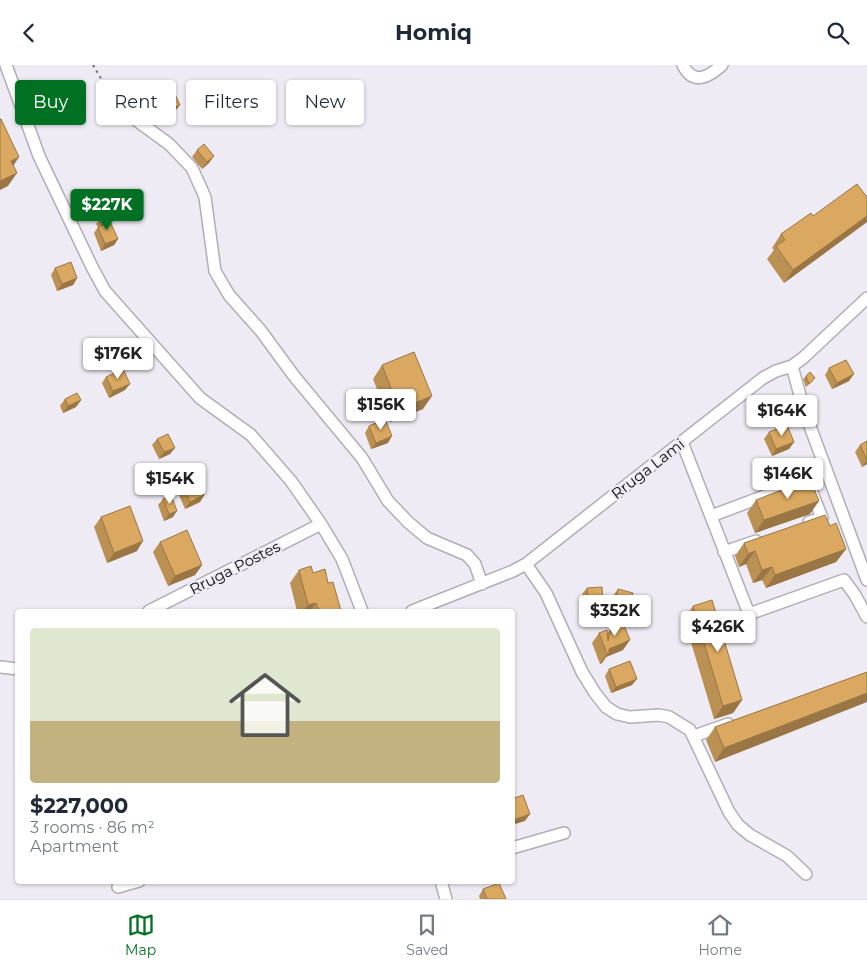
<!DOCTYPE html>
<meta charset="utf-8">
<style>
body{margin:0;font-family:Montserrat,sans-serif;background:#f6f6f7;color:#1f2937;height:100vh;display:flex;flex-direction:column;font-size:19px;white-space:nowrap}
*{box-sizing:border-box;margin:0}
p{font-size:16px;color:#747a83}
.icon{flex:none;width:28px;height:28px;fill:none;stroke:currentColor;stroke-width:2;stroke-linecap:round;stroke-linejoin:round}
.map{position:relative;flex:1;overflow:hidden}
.sheet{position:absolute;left:15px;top:544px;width:500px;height:275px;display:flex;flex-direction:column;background:#fff;border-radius:5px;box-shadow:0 1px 4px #0004}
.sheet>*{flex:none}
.hud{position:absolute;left:15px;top:15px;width:500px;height:45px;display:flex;gap:10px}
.price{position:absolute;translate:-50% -42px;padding:0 11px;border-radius:5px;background:#fff;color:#222;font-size:16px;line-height:32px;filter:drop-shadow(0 1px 2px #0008)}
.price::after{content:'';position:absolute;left:50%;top:30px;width:15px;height:11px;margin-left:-8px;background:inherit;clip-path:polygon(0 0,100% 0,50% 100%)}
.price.on{background:#007123;color:#fff}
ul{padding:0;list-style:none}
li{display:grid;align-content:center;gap:10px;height:265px;padding:0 15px}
li span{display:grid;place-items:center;height:155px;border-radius:5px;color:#555}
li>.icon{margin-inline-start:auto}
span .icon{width:90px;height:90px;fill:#fffc;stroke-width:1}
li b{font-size:21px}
.chip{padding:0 18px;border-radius:5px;background:#fff;box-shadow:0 1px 4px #0004;font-size:18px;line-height:45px}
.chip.on{background:#007123;color:#fff}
header{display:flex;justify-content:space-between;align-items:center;height:65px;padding:0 15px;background:#fff;font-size:22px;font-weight:700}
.dock{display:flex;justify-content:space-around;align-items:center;height:70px;border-top:1px solid #e0e1e3;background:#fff;font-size:14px;color:#747a83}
.dock a{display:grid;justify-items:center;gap:2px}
.dock .on{color:#007123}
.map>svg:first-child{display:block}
</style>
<header><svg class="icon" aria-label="back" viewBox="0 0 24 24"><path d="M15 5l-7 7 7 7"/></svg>Homiq<svg class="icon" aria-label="search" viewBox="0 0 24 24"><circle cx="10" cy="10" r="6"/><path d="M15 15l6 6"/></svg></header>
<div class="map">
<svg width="867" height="834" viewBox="0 0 867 834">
<rect width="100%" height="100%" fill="#efebf4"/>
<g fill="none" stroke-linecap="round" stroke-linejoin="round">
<defs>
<path id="minor" d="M6,0l33,91 53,111 13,24 95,107 51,37 40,46 30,43 21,35 20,52
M683,0c10,21 26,12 39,0
M121,44l48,35 23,24 13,29 10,74 14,24 32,36 33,45 68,82 26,43 20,21 19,16 40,17 8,9 7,20
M792,301l12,44 63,170
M682,377l67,172 95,-34 11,15 12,22
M711,451l96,-36 15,38 -13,4
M724,487l32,-11
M526,499l20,29 36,79 13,21 11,14 11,7 13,3 29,-2 10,2 21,13 39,82 9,13 12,10 37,21 19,18
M149,546l172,-87
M412,546l101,-40 13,-7 237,-186 13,-7 16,-5 11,-8 64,-60
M0,602l18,2
M694,671l34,-12
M512,783l52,-15
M441,816l5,18
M118,822l21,-6"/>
</defs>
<!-- minor casing -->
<use href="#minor" stroke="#b1adb6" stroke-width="14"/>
<!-- path -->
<path stroke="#737176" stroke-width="2" stroke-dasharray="2.5 4" stroke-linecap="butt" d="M93,0l22,37"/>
<!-- minor -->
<use href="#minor" stroke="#fff" stroke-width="11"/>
</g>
<!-- wall -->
<path fill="#bb9053" d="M159,29l21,11 -5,6 -13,7 -7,-17z
M197,85l12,13 -7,6 -10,-12z
M813,151l54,6 -83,61 -17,-24 7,-9 -2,-2 9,-14z
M101,153l17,21 -4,6 -13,6 -7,-18 4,-6 -2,-3z
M55,203l22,10 -4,7 -16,6 -6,-16z
M382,300l41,44 -33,13 -17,-43z
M829,303l20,13 -17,8 -7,-14z
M806,311l7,5 -7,6 -3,-8z
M106,312l19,13 -16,8 -7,-15z
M65,334l16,1 -5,7 -13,6 -3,-7z
M369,361l19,17 -17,6 -6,-16z
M769,367l25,10 -5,7 -17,7 -8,-17z
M157,374l13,15 -11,5 -7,-14z
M867,376v23l-5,3 -7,-15 5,-7z
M182,421l22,9 -4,7 -15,7 -7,-16z
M163,434l10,18 -9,4 -6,-16z
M756,435l54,14 -55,19 -8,-20z
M101,452l36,34 -30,12 -13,-36z
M830,461l16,23 -10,13 -70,26 -4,-8 -9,3 -7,-19 -7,3 -4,-11 9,-13z
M160,477l42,23 -7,10 -27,11 -15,-34z
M299,505l14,3 15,10 13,28h-44l-7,-28z
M587,523l11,21 -15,1 -1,-16z
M618,524l13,12 -4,7 -15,-3 1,-9z
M693,541l49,94 -9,13 -19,6 -30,-100z
M611,563l12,22 -17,7 -4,6 -2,1 -8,-21 7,-10 8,1z
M609,604l23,16 -21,8 -6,-17z
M867,607l-152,90 -9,-22 9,-13z
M483,824l22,10h-25l-1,-3z"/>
<!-- shaded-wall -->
<path fill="#997644" d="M180,40l-5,6 -13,7 5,-7z
M214,91l-5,7 -7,6 5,-7z
M19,92l-9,14 1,-10z
M17,108l-9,13 -8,4v-9z
M867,151v6l-83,61 9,-13z
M118,174l-4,6 -13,6 4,-7z
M77,213l-4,7 -16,6 5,-7z
M854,309l-5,7 -17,8 5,-6z
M130,319l-5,6 -16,8 4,-7z
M432,331l-9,13 -33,13 9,-13z
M81,335l-5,7 -13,6 5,-7z
M392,371l-4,7 -17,6 5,-6z
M794,377l-5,7 -17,7 4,-7z
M175,383l-5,6 -11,5 5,-7z
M867,395v4l-5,3z
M204,430l-4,7 -15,7 5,-7z
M819,436l-9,13 -55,19 9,-13z
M177,446l-4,6 -9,4 5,-7z
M143,476l-6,10 -30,12 7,-10z
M846,484l-10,13 -70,26 9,-13z
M755,486l-9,13 -7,3 9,-13z
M202,500l-7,10 -27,11 7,-10z
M772,502l-10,13 -9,3 9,-13z
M616,533l15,3 -4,7 -15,-3z
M603,537l-5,7 -15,1 5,-7z
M316,538l-6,8h-7l5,-6z
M630,575l-7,10 -17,7 -4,6 -2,1 7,-10 2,-5z
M637,614l-5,6 -21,8 5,-6z
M867,628v9l-152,60 9,-14z
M742,635l-9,13 -19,6 9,-13z
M530,749l-5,7 -13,4v-4l1,-1z"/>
<!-- building -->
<path fill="#daa861" stroke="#997644" d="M172,23l8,17 -13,6 -8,-17z
M0,54h1l18,38 -8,4 6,12 -17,8z
M204,79l10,12 -7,6 -10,-12z
M857,119l10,13v19l-74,54 -17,-24 9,-6 -4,-6 30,-21 2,3z
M107,150l11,24 -13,5 -7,-17 5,-2 -2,-7z
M71,197l6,16 -15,6 -7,-16z
M414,287l18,44 -33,13 -17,-44z
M846,295l8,14 -17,9 -8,-15z
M123,304l7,15 -17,7 -7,-14z
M810,307l5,6 -6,6 -3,-8z
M77,328l4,7 -13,6 -3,-7z
M385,354l7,17 -16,7 -7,-17z
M787,360l7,17 -18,7 -7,-17z
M168,369l7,14 -11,4 -7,-13z
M867,376v19l-7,-15z
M197,414l7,16 -14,7 -8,-16z
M810,414l9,22 -55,19 -8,-20z
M171,430l6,16 -8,3 -6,-15z
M130,441l13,35 -29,12 -13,-36z
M825,450l5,11 6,-3 10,26 -71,26 -3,-8 -10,3 -7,-19 -7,3 -4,-11z
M187,465l15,35 -27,11 -15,-34z
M311,501l2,7 12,-4 3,14 5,-1 8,29h-22l-3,-8 -8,2 -9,-35z
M602,522l1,15 -15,1 -1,-15z
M618,524l15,4 -2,8 -15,-3z
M712,535l30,100 -19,6 -30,-100z
M623,558l7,17 -21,9v5h-2l-8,-21 8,-3 1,11 3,-13z
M630,596l7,18 -21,8 -7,-18z
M867,607v21l-143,55 -9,-21z
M523,730l7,19 -17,6 -1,-3v-18z
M499,818l7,16h-19l-4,-10z"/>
<g text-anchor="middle" stroke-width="4.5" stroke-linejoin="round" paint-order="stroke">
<!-- street labels -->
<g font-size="15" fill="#0c0b0e" stroke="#efebf4">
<text transform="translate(648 404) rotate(-38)" y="5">Rruga Lami</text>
<text transform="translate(235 503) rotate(-27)" y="5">Rruga Postes</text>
</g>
</g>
</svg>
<b class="price on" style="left:107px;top:166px">$227K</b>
<b class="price" style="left:118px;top:315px">$176K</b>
<b class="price" style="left:381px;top:366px">$156K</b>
<b class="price" style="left:782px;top:372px">$164K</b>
<b class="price" style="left:788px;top:435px">$146K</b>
<b class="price" style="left:170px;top:440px">$154K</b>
<b class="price" style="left:615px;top:572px">$352K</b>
<b class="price" style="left:718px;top:588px">$426K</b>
<div class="hud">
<a class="chip on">Buy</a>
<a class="chip">Rent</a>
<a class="chip">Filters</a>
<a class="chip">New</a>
</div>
<section class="sheet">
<ul>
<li><span style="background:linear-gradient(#dfe7d0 60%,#c2b280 0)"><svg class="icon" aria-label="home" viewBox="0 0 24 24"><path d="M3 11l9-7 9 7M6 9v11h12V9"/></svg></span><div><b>$227,000</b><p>3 rooms · 86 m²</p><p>Apartment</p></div></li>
</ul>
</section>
</div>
<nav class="dock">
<a class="on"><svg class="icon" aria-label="map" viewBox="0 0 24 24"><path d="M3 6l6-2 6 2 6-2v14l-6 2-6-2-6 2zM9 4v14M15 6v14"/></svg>Map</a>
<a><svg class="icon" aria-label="saved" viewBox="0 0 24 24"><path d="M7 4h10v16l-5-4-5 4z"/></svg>Saved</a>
<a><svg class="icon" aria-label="home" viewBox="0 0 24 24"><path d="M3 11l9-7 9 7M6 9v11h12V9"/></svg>Home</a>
</nav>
